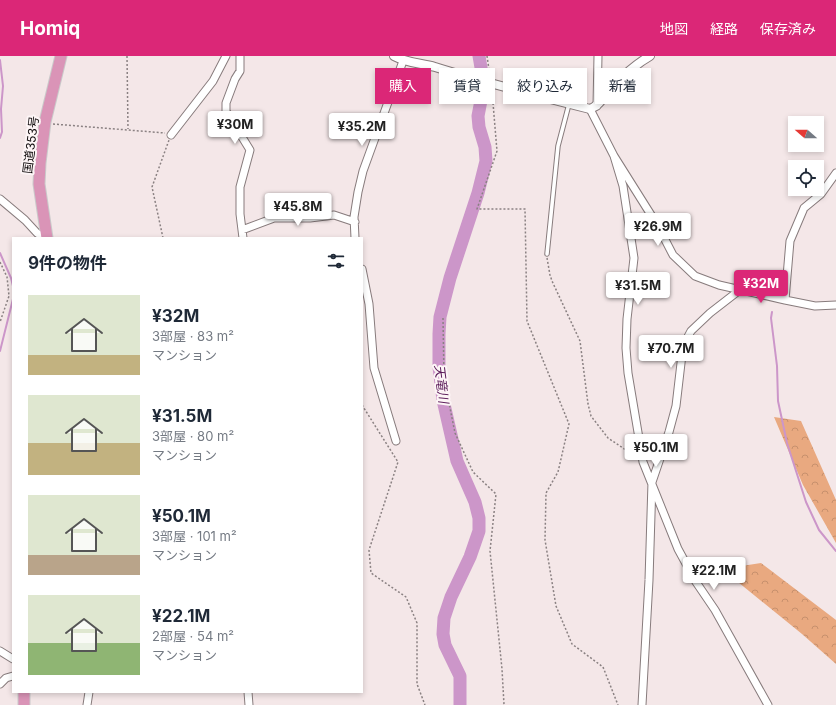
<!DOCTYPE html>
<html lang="ja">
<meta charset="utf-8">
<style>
body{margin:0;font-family:Inter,"Noto Sans JP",sans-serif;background:#f6f6f7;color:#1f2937;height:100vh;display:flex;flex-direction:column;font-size:15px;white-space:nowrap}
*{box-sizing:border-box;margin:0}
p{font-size:13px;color:#747a83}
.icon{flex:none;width:22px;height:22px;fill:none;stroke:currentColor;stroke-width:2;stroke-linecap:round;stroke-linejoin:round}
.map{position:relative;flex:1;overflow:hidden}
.drawer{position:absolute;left:12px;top:181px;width:351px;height:456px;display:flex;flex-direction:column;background:#fff;border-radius:0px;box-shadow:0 2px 6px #0003}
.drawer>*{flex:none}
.guide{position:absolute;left:375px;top:12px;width:380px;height:36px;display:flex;gap:8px}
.needle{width:26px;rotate:290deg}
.controls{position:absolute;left:788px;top:60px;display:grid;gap:8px}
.controls a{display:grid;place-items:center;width:36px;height:36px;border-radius:0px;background:#fff;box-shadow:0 2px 6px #0003;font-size:20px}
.price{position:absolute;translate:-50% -34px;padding:0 9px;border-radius:4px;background:#fff;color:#222;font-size:13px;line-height:26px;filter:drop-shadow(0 1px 2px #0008)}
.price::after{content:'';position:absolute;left:50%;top:24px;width:12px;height:9px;margin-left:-6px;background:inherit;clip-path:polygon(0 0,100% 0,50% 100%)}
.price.active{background:#db2777;color:#fff}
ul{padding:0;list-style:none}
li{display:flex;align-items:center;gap:12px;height:100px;padding:0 16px}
li span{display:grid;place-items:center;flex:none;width:112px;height:80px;border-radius:0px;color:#555}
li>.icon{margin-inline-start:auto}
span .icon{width:48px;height:48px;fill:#fffc;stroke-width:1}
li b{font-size:17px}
h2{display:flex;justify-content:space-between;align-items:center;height:48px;padding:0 16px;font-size:17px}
.chip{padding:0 14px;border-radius:0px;background:#fff;box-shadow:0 2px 6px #0003;font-size:14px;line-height:36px}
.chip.active{background:#db2777;color:#fff}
header{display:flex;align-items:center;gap:24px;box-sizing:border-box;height:56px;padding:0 20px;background:#db2777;color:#fff}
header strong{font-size:19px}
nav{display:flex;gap:22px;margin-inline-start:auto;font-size:14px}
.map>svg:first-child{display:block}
</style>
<header>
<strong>Homiq</strong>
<nav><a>地図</a><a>経路</a><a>保存済み</a></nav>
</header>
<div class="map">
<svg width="836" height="649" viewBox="0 0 836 649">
<defs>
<pattern id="forest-crowns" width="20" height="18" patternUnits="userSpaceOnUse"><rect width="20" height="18" fill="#e9a980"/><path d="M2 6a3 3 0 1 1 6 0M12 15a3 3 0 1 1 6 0" fill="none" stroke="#c7906d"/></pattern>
</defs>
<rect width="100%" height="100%" fill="#f4e7e8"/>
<!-- forest -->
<path fill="url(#forest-crowns)" d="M774,361l27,4 35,79v43l-33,-58z
M761,507l75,57v44l-34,-30 -80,-65z"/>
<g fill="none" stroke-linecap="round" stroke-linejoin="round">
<!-- stream -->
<path stroke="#cc96c9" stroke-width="2" d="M0,4l3,26 -2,23 1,23 -2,6
M0,197l11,25 2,8
M772,256l-1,6 6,48 1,35 9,42 19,59 13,28 17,21
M0,295l13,-52"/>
<!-- river -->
<path stroke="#cc96c9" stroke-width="13" d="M460,649v-29l-15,-31 -2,-11 1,-16 7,-21 19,-40 9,-26v-13l-4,-16 -18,-41 -14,-61 -4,-33v-33l1,-17 10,-39 28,-85 8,-32 -1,-14 -6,-20 -1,-11 6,-31 -5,-29"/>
<defs>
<path id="service" d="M547,198l11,-108 11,-42"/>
<path id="minor" d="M240,0v15l-5,8 -9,24v8l24,39 -10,37v27l3,24
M597,50l1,-50
M590,53l24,47 44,70 15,29 22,21 24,9 66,15 30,6 21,-1
M171,79l42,-54 13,-25
M614,100l9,30 11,72 -7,61 -1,29 2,25 15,89 35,87 18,33 19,28 53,95
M0,143l25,21 12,13 7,5
M242,174l32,-12h36l24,-3 21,7
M355,182l-1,-21 4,-25 5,-21 40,-110
M362,213l7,35 5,64 22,73
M785,244l5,-59 14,-33 17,-14 15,-21
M0,595l13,8
M0,628l6,-6 7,-2
M248,636l1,13
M87,649l2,-13
M642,649l7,-125 3,-98 17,-50 7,-26 7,-60 8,-15 19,-18 31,-24"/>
<path id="tertiary" d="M394,0c13,7 27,7 41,11 51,16 103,29 155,42 11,-4 15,-15 24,-24 11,-11 22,-21 36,-29"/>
<path id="trunk" d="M47,182l-8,-54 1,-21 5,-41 16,-66
M24,636v13"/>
</defs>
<!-- service casing -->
<use href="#service" stroke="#877b7c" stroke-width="5.5"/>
<!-- minor casing -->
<use href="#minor" stroke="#877b7c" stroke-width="9"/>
<!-- tertiary casing -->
<use href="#tertiary" stroke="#877b7c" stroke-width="10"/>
<!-- trunk casing -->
<use href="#trunk" stroke="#cac9ca" stroke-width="13"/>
<!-- path -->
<path stroke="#8a8182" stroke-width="1.5" stroke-dasharray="2 2" stroke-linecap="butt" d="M127,0l1,73
M487,0l3,20
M492,35l5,60 -20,58h48l2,112 42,103 -11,48 -12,21 -1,47 11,66 16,38 31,23 15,38
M53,68l112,9
M163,182l-11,-51 17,-47
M547,202l3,17 2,6 28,60 8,63 3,12 17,22 27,18
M0,206l7,15 2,19 -9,26
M443,262l1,60 11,55 18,39 23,22 -6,57 12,118 2,36
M362,349l36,57 -29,88 2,23 35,24 11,26v61l8,21"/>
<!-- service -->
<use href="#service" stroke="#fff" stroke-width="3.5"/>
<!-- minor -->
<use href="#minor" stroke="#fff" stroke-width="7"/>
<!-- tertiary -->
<use href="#tertiary" stroke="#fff" stroke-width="8"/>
<!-- trunk -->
<use href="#trunk" stroke="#da94b7" stroke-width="11"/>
</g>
<g text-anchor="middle" stroke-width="4" stroke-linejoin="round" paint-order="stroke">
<!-- street labels -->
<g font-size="12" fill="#0f0b0c" stroke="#fdf5f6">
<text transform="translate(31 89) rotate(-83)" y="4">国道353号</text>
</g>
<!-- water labels -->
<g font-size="13" font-style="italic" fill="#591958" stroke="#fdf5f6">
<text transform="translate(442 328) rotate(83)" y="5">天竜川</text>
</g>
</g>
</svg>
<div class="controls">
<a><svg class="needle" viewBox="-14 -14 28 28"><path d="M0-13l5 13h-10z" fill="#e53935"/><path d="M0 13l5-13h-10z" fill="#747a83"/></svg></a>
<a><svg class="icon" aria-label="locate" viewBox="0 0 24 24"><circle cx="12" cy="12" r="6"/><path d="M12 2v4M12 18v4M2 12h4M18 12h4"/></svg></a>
</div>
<b class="price" style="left:235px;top:89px">¥30M</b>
<b class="price" style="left:362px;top:91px">¥35.2M</b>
<b class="price" style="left:298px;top:171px">¥45.8M</b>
<b class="price" style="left:658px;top:191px">¥26.9M</b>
<b class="price active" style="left:761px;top:248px">¥32M</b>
<b class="price" style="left:638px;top:250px">¥31.5M</b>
<b class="price" style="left:671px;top:313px">¥70.7M</b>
<b class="price" style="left:656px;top:412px">¥50.1M</b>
<b class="price" style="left:714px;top:535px">¥22.1M</b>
<div class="guide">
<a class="chip active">購入</a>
<a class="chip">賃貸</a>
<a class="chip">絞り込み</a>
<a class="chip">新着</a>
</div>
<section class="drawer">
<h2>9件の物件<svg class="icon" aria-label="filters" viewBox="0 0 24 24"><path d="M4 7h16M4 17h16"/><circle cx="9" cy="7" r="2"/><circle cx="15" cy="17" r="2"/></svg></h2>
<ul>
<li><span style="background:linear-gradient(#dfe7d0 75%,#c2b280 0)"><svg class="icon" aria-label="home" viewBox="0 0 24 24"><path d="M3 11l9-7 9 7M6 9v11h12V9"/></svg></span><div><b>¥32M</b><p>3部屋 · 83 m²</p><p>マンション</p></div></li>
<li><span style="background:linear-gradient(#dfe7d0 60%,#c2b280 0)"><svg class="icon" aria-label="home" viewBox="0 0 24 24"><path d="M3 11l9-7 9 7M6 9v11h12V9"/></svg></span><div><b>¥31.5M</b><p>3部屋 · 80 m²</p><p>マンション</p></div></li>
<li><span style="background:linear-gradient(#dfe7d0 75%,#b9a48a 0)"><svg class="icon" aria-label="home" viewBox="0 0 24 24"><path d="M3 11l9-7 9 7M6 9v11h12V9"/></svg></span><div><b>¥50.1M</b><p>3部屋 · 101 m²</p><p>マンション</p></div></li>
<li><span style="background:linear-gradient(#dfe7d0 60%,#8fb573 0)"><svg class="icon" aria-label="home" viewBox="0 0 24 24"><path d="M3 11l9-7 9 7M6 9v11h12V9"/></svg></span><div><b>¥22.1M</b><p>2部屋 · 54 m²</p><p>マンション</p></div></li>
</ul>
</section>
</div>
